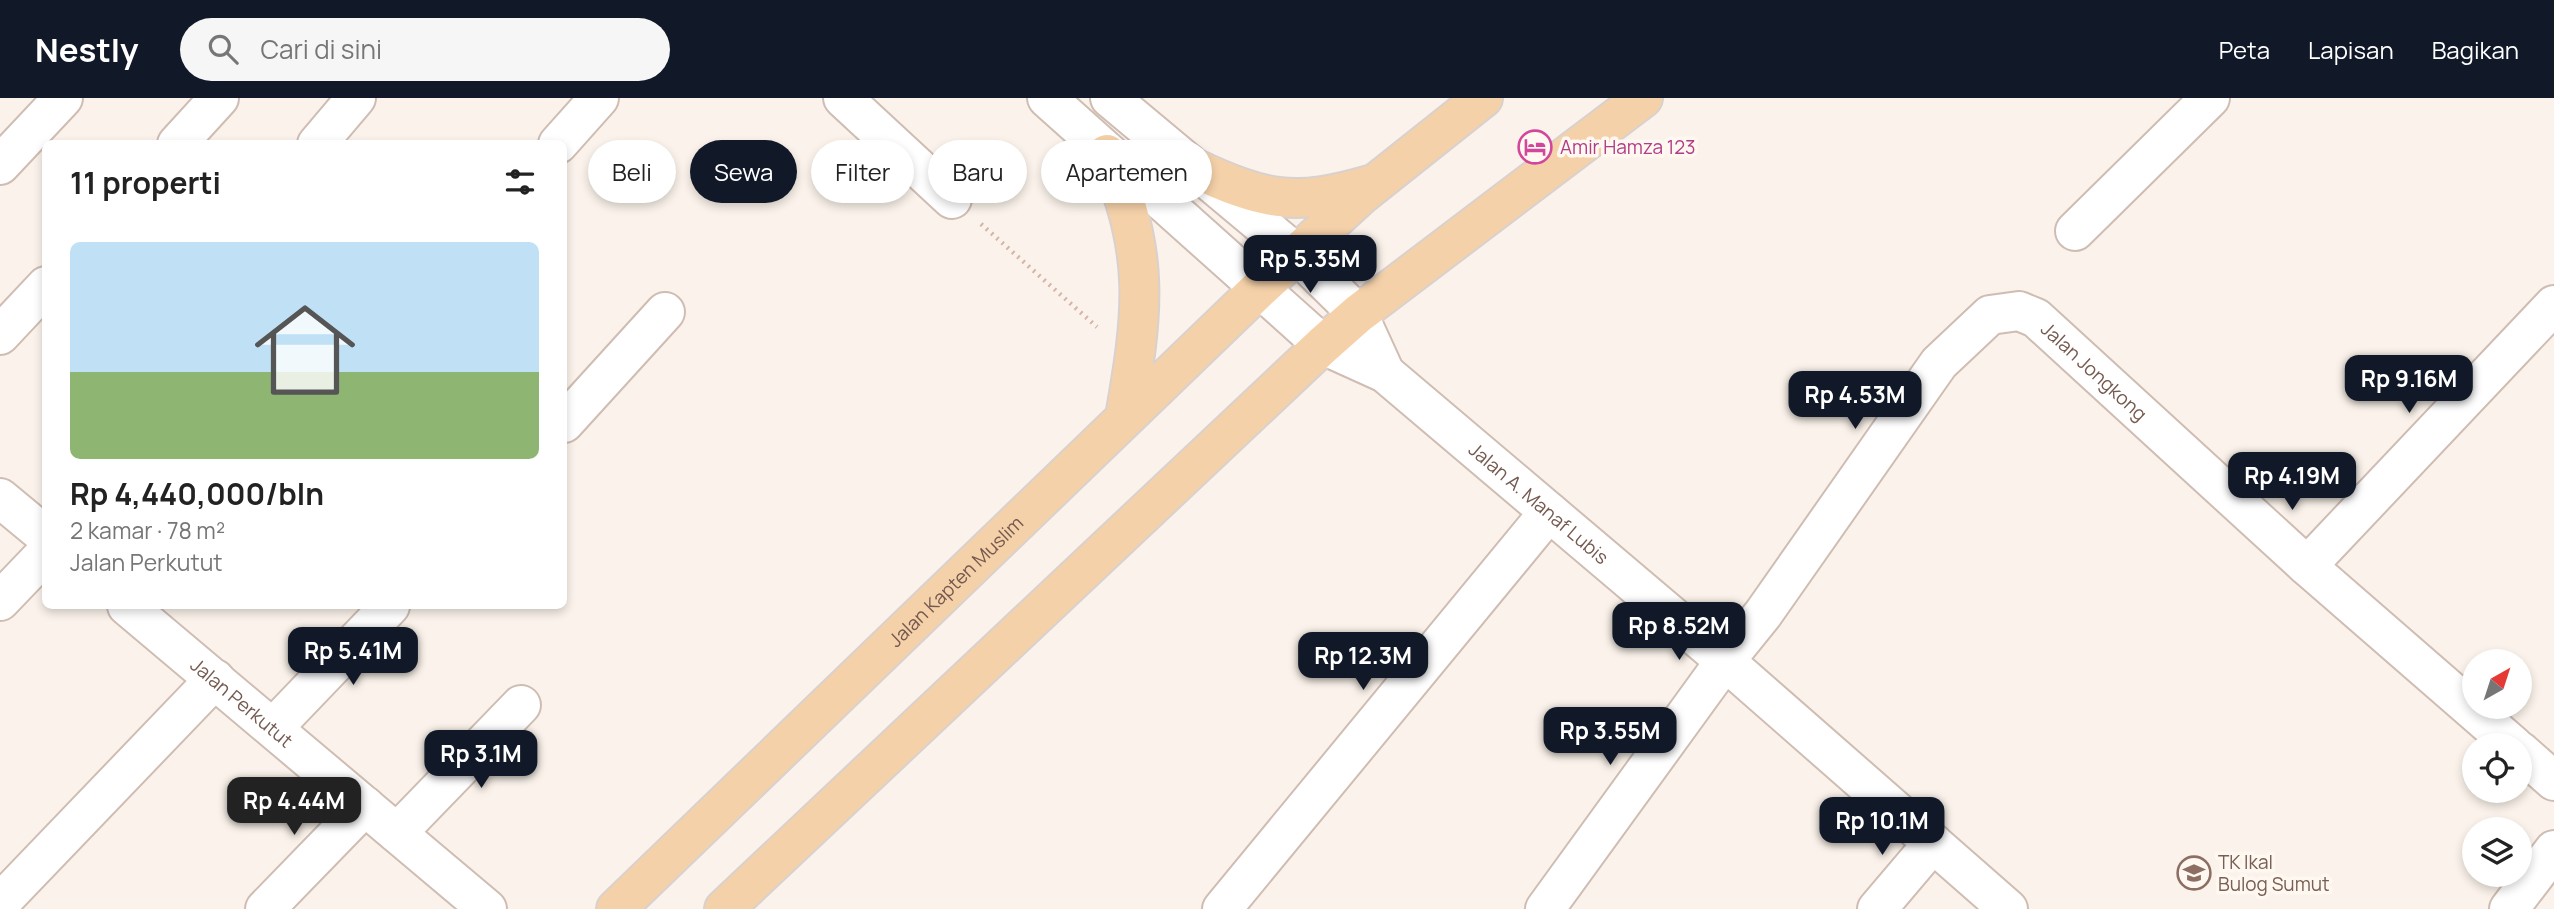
<!DOCTYPE html>
<html lang="id">
<meta charset="utf-8">
<style>
body{margin:0;font-family:Manrope,sans-serif;background:#f6f6f6;color:#222;height:100vh;display:flex;flex-direction:column;font-size:26px;white-space:nowrap}
*{box-sizing:border-box;margin:0}
p{font-size:23px;color:#767676}
.icon{flex:none;width:38px;height:38px;fill:none;stroke:currentColor;stroke-width:2;stroke-linecap:round;stroke-linejoin:round}
.map{position:relative;flex:1;overflow:hidden}
.sheet{position:absolute;left:42px;top:42px;width:525px;height:469px;display:flex;flex-direction:column;background:#fff;border-radius:10px;box-shadow:0 4px 10px #0003}
.sheet>*{flex:none}
.top-card{position:absolute;left:588px;top:42px;width:665px;height:63px;display:flex;gap:14px}
.needle{width:46px;rotate:39deg}
.buttons{position:absolute;left:2462px;top:551px;display:grid;gap:14px}
.buttons a{display:grid;place-items:center;width:70px;height:70px;border-radius:50%;background:#fff;box-shadow:0 4px 10px #0003;font-size:35px}
.price{position:absolute;translate:-50% -60px;padding:0 16px;border-radius:14px;background:#111827;color:#fff;font-size:23px;line-height:46px;filter:drop-shadow(0 2px 4px #0008)}
.price::after{content:'';position:absolute;left:50%;top:42px;width:21px;height:16px;margin-left:-10px;background:inherit;clip-path:polygon(0 0,100% 0,50% 100%)}
.price.on{background:#222;color:#fff}
ul{padding:0;list-style:none}
li{display:grid;align-content:center;gap:14px;height:371px;padding:0 28px}
li span{display:grid;place-items:center;height:217px;border-radius:10px;color:#555}
li>.icon{margin-inline-start:auto}
span .icon{width:126px;height:126px;fill:#fffc;stroke-width:1}
li b{font-size:30px}
h2{display:flex;justify-content:space-between;align-items:center;height:84px;padding:0 28px;font-size:30px}
.tag{padding:0 24px;border-radius:32px;background:#fff;box-shadow:0 4px 10px #0003;font-size:24px;line-height:63px}
.tag.on{background:#111827;color:#fff}
header{display:flex;align-items:center;gap:42px;box-sizing:border-box;height:98px;padding:0 35px;background:#111827;color:#fff}
header strong{font-size:33px}
nav{display:flex;gap:38px;margin-inline-start:auto;font-size:24px}
.search{width:490px;height:63px;background:#f6f6f6;display:flex;align-items:center;gap:18px;box-sizing:border-box;padding:0 24px;border-radius:38px;color:#767676;font-size:26px}
.map>svg:first-child{display:block}
</style>
<header>
<strong>Nestly</strong>
<div class="search"><svg class="icon" aria-label="search" viewBox="0 0 24 24"><circle cx="10" cy="10" r="6"/><path d="M15 15l6 6"/></svg>Cari di sini</div>
<nav><a>Peta</a><a>Lapisan</a><a>Bagikan</a></nav>
</header>
<div class="map">
<svg width="2554" height="811" viewBox="0 0 2554 811">
<rect width="100%" height="100%" fill="#fbf3eb"/>
<g fill="none" stroke-linecap="round" stroke-linejoin="round">
<defs>
<g id="minor">
<path d="M843,0l109,101"/>
<path id="s1" d="M1047,0l276,247 62,28 340,288 283,248"/>
<path d="M1110,0l188,157 60,59 27,59"/>
<path d="M177,46l42,-46"/>
<path d="M317,46l39,-46"/>
<path d="M558,46l41,-46"/>
<path d="M0,67l63,-67"/>
<path d="M2075,133l135,-133"/>
<path d="M0,237l46,-49"/>
<path d="M564,325l101,-111"/>
<path d="M0,400l46,38"/>
<path d="M2307,468l247,-261"/>
<path d="M0,503l46,-48"/>
<path id="s2" d="M127,508l360,303"/>
<path d="M273,630l117,-122"/>
<path d="M2520,653l34,30"/>
<path d="M397,735l124,-128"/>
<path d="M0,805l215,-224"/>
<path d="M265,811l100,-103"/>
<path d="M1222,811l327,-397"/>
<path id="s3" d="M1545,811l180,-248 38,-47 176,-251 51,-48 29,-4 17,7 271,248 207,180"/>
<path d="M1877,811l56,-66"/>
<path d="M2509,811l45,-59"/>
</g>
<g id="major">
<path d="M1107,56c44,98 36,160 18,263"/>
<path d="M1194,70c70,33 101,39 176,17"/>
<path id="s4" d="M616,811l642,-619 103,-95 122,-97"/>
<path d="M724,811l599,-564 35,-31 285,-216"/>
</g>
</defs>
<!-- minor casing -->
<use href="#minor" stroke="#cfbdb3" stroke-width="42"/>
<!-- major casing -->
<use href="#major" stroke="#d8d1ce" stroke-width="42"/>
<!-- path -->
<path stroke="#d5b4a7" stroke-width="4.5" stroke-dasharray="2 5" stroke-linecap="butt" d="M981,126l116,103"/>
<!-- minor -->
<use href="#minor" stroke="#fff" stroke-width="38"/>
<!-- major -->
<use href="#major" stroke="#f5d1a9" stroke-width="38"/>
</g>
<!-- icons -->
<defs>
<symbol id="hotel-ring" viewBox="-11 -11 22 22"><circle r="9.5" fill="#fef8f1" stroke="#d1479c" stroke-width="1.5"/><path d="M-6-4.5h1.5V1H6V5H4.5V3h-9V5H-6ZM-4 0a1.8 1.8 0 1 1 3.6 0ZM.5 0V-2.5h3Q6-2.5 6 0Z" fill="#d1479c"/></symbol>
<symbol id="school-ring" viewBox="-11 -11 22 22"><circle r="9.5" fill="#fef8f1" stroke="#8d6e63" stroke-width="1.5"/><path d="M0-5L7-2L0 1L-7-2ZM-4 1L0 2.5L4 1V4Q0 6-4 4Z" fill="#8d6e63"/></symbol>
</defs>
<g fill-rule="evenodd">
<use href="#hotel-ring" x="1516" y="30" width="38" height="38"/>
<use href="#school-ring" x="2175" y="756" width="38" height="38"/>
</g>
<g text-anchor="middle" stroke-width="7" stroke-linejoin="round" paint-order="stroke">
<!-- hotel labels -->
<g font-size="19" fill="#b23c85" stroke="#fef8f1" text-anchor="start">
<text x="1560" y="56">Amir Hamza 123</text>
</g>
<!-- street labels -->
<g font-size="19" fill="#75594f" stroke="#fef8f1">
<text dy="7" stroke="none"><textPath href="#s3" startOffset="870">Jalan Jongkong</textPath></text>
<text dy="7" stroke="none"><textPath href="#s1" startOffset="640">Jalan A. Manaf Lubis</textPath></text>
<text dy="7" stroke="none"><textPath href="#s4" startOffset="472">Jalan Kapten Muslim</textPath></text>
<text dy="7" stroke="none"><textPath href="#s2" startOffset="150">Jalan Perkutut</textPath></text>
</g>
<!-- education labels -->
<g font-size="19" fill="#785e54" stroke="#fef8f1" text-anchor="start">
<text x="2218" y="771">TK Ikal<tspan x="2218" dy="22">Bulog Sumut</tspan></text>
</g>
</g>
</svg>
<div class="buttons">
<a><svg class="needle" viewBox="-14 -14 28 28"><path d="M0-13l5 13h-10z" fill="#e53935"/><path d="M0 13l5-13h-10z" fill="#767676"/></svg></a>
<a><svg class="icon" aria-label="locate" viewBox="0 0 24 24"><circle cx="12" cy="12" r="6"/><path d="M12 2v4M12 18v4M2 12h4M18 12h4"/></svg></a>
<a><svg class="icon" aria-label="layers" viewBox="0 0 24 24"><path d="M12 4l9 5-9 5-9-5zM3 14l9 5 9-5"/></svg></a>
</div>
<b class="price" style="left:1310px;top:197px">Rp 5.35M</b>
<b class="price" style="left:2409px;top:317px">Rp 9.16M</b>
<b class="price" style="left:1855px;top:333px">Rp 4.53M</b>
<b class="price" style="left:2292px;top:414px">Rp 4.19M</b>
<b class="price" style="left:1679px;top:564px">Rp 8.52M</b>
<b class="price" style="left:353px;top:589px">Rp 5.41M</b>
<b class="price" style="left:1363px;top:594px">Rp 12.3M</b>
<b class="price" style="left:1610px;top:669px">Rp 3.55M</b>
<b class="price" style="left:481px;top:692px">Rp 3.1M</b>
<b class="price on" style="left:294px;top:739px">Rp 4.44M</b>
<b class="price" style="left:1882px;top:759px">Rp 10.1M</b>
<div class="top-card">
<a class="tag">Beli</a>
<a class="tag on">Sewa</a>
<a class="tag">Filter</a>
<a class="tag">Baru</a>
<a class="tag">Apartemen</a>
</div>
<section class="sheet">
<h2>11 properti<svg class="icon" aria-label="filters" viewBox="0 0 24 24"><path d="M4 7h16M4 17h16"/><circle cx="9" cy="7" r="2"/><circle cx="15" cy="17" r="2"/></svg></h2>
<ul>
<li><span style="background:linear-gradient(#bfe0f5 60%,#8fb573 0)"><svg class="icon" aria-label="home" viewBox="0 0 24 24"><path d="M3 11l9-7 9 7M6 9v11h12V9"/></svg></span><div><b>Rp 4,440,000/bln</b><p>2 kamar · 78 m²</p><p>Jalan Perkutut</p></div></li>
</ul>
</section>
</div>
